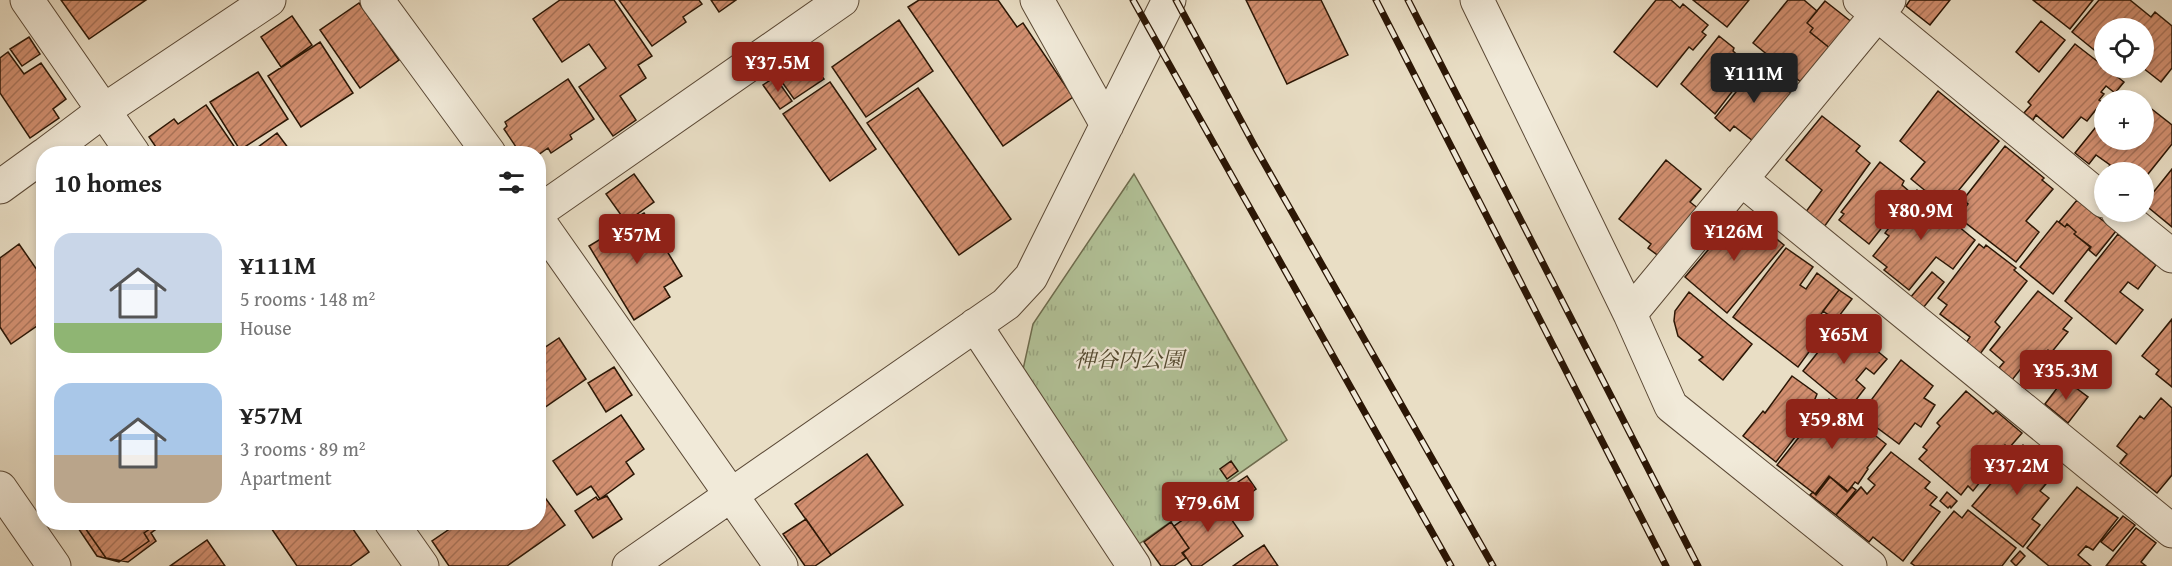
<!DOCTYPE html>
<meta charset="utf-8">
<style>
body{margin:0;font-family:"Gentium Book Plus","Noto Serif JP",serif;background:#f6f6f6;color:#222;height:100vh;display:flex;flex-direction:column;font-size:22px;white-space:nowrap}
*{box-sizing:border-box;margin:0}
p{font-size:20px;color:#767676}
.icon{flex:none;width:33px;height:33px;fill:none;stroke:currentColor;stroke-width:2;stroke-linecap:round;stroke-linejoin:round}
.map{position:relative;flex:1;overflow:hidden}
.panel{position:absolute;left:36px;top:146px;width:510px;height:384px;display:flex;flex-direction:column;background:#fff;border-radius:24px;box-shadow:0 3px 9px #0003}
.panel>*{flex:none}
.controls{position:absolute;left:2094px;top:18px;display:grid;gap:12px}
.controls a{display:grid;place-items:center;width:60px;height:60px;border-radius:50%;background:#fff;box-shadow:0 3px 9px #0003;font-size:30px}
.price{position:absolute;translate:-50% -51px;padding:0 14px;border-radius:6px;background:#8f2418;color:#fff;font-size:20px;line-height:39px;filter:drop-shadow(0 2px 3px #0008)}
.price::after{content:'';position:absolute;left:50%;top:36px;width:18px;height:14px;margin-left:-9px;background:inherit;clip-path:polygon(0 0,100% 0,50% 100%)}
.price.on{background:#222;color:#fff}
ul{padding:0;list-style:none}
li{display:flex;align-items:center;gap:18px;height:150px;padding:0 18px}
li span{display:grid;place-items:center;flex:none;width:168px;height:120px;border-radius:18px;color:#555}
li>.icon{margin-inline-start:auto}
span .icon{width:72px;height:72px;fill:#fffc;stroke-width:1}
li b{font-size:26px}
h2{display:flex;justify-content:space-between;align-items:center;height:72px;padding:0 18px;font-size:26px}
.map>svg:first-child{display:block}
</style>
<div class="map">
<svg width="2172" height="566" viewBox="0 0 2172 566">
<defs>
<pattern id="grass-tufts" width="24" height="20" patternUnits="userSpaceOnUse" patternTransform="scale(1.5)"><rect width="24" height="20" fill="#b2c298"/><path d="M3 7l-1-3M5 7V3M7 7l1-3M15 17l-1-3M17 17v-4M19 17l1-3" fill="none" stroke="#99a682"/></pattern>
<pattern id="building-hatch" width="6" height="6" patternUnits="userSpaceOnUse" patternTransform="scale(1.5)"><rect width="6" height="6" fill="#d28f70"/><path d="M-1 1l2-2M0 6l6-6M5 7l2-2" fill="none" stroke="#ab745a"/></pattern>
</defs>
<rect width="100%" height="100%" fill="#e9dec5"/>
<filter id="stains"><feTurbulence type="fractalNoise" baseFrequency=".00333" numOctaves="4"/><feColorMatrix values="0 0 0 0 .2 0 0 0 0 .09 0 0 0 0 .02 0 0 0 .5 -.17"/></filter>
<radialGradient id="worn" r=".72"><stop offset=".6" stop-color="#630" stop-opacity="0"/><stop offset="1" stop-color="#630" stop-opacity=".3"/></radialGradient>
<!-- grass -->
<path fill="url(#grass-tufts)" stroke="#6e6c4e" stroke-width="1.5" d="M1134,174l153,266 -148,104 -117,-170 11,-50z"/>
<!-- building -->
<path fill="url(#building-hatch)" stroke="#2b1605" stroke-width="1.5" d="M61,0h85l-57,39z
M560,0h54l38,56 -14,9 8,13 -26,18 16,24 -23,16 -34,-49 27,-19 -17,-24 -27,18 -29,-43z
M619,0h80l3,4 -19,13 3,5 -34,24z
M711,0h25l-17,12z
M919,0h79l19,27 6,-4 50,74 -70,49 -95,-139z
M1246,0h75l27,55 -61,29z
M1656,0h15l9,8 3,-4 25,21 -6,7 4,3 -13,15 -4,-3 -32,40 -43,-35z
M1693,0h56l-22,27z
M1693,0h56l-22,27z
M1788,0h16l13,11 -10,12 6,5 -3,4 21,17 -29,34 -49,-40z
M1910,0h40l-20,25 -24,-19z
M2033,0h60l-23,29z
M2099,0h31l21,17 4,-5 17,14v42l-11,14 -18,-14 1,-40h-40v30l-32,-26z
M1825,1l28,22 -22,26 -21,-17 3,-4 -6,-5z
M359,3l40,57 -39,28 -40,-58z
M292,16l20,29 -31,22 -20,-30z
M899,20l34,51 -67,46 -34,-50z
M2041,21l24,19 -26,32 -23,-20z
M1719,36l15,12 -1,3 18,16 -36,47 -34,-30z
M29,37l11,17 -18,12 -12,-17z
M320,42l33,51 -52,34 -33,-51z
M2075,44l49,38 -9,11 -9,-7 -5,6 3,2 -5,6 3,2 -15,19 -6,-4 -18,21 -27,-23 -3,5 -9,-7 7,-8 -3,-3z
M8,52l16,22 17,-11 25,36 -13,10 6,9 -29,20 -30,-45v-35z
M807,55l17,24 -30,20 -17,-24z
M1757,66l34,27 -38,48 -19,-15 -4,5 -15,-13z
M258,72l30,47 -48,31 -30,-48z
M775,77l17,24 -12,8 -17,-24z
M568,79l26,40 -24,16 2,4 -21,14 -3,-5 -10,7v-2h-18l-16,-24 3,-3 -2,-4z
M830,82l46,67 -46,32 -47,-67z
M918,88l93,131 -52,36 -92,-132z
M1938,91l61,50 -54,66 -34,-28 14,-17 -25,-21z
M2144,103l28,22v19l-28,35v-7h-35l-3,-2 4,-5 -14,-10 -7,9 -14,-11 29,-36v23h40z
M206,105l28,41 -9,7h-65l-11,-16 25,-18 4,5z
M1822,116l38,30 -4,5 14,12 -46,64 -19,-14 17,-23 -36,-30z
M277,133l15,20h-42z
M2005,146l39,32 -2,2 11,9 -27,32 13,11 -23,30 -58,-45 10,-13 -5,-4z
M1666,160l35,29 -11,13 9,7 -39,48 -12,-9 3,-4 -32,-25z
M1880,162l24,19 -2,4 8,7 -41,52 -30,-24 5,-6 -3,-2z
M2172,169v58l-28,-23z
M634,174l20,28 -28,20 -20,-28z
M1917,190l13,10 -1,2 46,38 -22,29 -17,-12 -27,33 -25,-20 3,-3 -14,-11 16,-20 -4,-3z
M2077,200l39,31 -20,25 -7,-6 2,-3 -17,-13 2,-2 -9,-8 -2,3 -6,-5z
M644,213l38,63 -18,11 6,10 -36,23 -45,-74z
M1738,215l10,9 4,-5 32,26 -57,68 -42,-36z
M2057,221l8,6 2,-3 9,8 -2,2 16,13 -37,47 -33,-27z
M2118,234l38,31 -18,24 -10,-7 -8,10 23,18 -27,34 -51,-43z
M19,244l25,36v41l-33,23 -11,-17v-69z
M1979,244l5,4 2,-3 30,23 -2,2 13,11 -32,41 5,5 -20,27 -14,-11 4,-6 -30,-23 7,-9 -9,-7z
M1786,248l27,19 -13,18 6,4 11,-16 22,17 -32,43 10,8 -19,26 -65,-50z
M1932,272l12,10 -21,26 -13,-10z
M1839,290l13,9 -16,21 -13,-9z
M2038,291l34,27 -9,11 5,3 -17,21 -3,-3 -13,16 -8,-5 -15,19 -13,-12 5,-6 -14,-12z
M1689,292l63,52 -29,36 -24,-20 4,-3 -25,-21 -4,-15 1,-10z
M2172,319v68l-16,-13 3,-4 -17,-14z
M1842,322l45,37 -13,15 -8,-6 -10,12 9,8 -16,21 -46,-38z
M559,338l27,41 -48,33v-60z
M1901,360l32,26 -9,12 11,7 -14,22 -6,-4 -16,21 -39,-29z
M614,367l18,28 -26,17 -18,-29z
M1792,376l25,18 -2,5 3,2 -23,28 4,3 -23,30 -33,-26 20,-25 2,2z
M2064,379l24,18 -20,26 -23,-19z
M1966,391l27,23 3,-3 26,22 -13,15 -4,-3 -5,5 4,2 -31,39 -5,-5 -7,9 -42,-36 8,-9 -4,-3 17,-21 -3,-3z
M2161,398l11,10v67l-15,18 -37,-30 7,-9 -10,-8 23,-30 4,3z
M1829,399l57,45 -19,24 1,1 -10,15 -3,-2 -7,9 -19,-15 -14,18 -38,-29z
M621,415l23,34 -18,13 8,12 -34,25 -9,-13 -14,9 -24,-34z
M2023,445l33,27 -16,19 9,7 -17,21 8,6 -17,22 -51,-41z
M1891,452l39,30 -5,6 12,9 -7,8 10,7 -37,49 -30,-24 -4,5 -33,-27 25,-28 6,7 8,-9 -7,-6z
M867,454l36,51 -72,50 -36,-51z
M1231,461l7,10 -11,8 -7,-10z
M1247,476l9,13 -15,11 -9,-14z
M1830,477l17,15 5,-5 4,3 -20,25 -26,-20 3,-3 3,3z
M2077,487l41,31 -25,32 -7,-4 -8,9 13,11h-42l-22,-18z
M538,488l27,37 -58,41h-58l-17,-25 28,-19h78z
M538,488l27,37 -58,41h-58l-17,-25 28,-19h78z
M1947,492l10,9 -6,7 -1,-2 -2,2 -8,-7z
M607,496l15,23 -29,19 -18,-27 21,-14 2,3z
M1216,497l27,39 -42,30h-9l-9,-13 6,-5 -15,-22z
M1968,510l48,38 -14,18h-87l-4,-3 43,-52 8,7z
M2123,516l12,9 -22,26 -12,-9z
M806,519l25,36 -16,11h-10l-22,-32z
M80,522h80l-16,11 5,8 -30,21 -22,-6 -21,-31z
M86,522h80l-15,11 5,8 -28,21 -22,-4 -23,-33z
M267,522h81l21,30 -19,14h-53z
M1171,522l18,26 -7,5 4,5 -12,8h-13l-17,-24z
M2136,528l20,15 -15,19 5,4h-40z
M207,540l18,26h-55z
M1264,545l14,21h-45l17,-12z
M2020,551l5,5 -9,10 -5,-5z"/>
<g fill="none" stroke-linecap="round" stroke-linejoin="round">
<defs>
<path id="minor" d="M27,0l106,153
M377,0l112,153
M1037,0l70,125
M1477,0l153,314
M1860,0l244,201
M47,153l56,-42 166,-111
M1741,179l431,352
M0,187l44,-32
M538,212l304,-212
M2118,212l54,44
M538,220l243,346
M975,325l159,241
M0,488l54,78
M391,522l31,44
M629,566l377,-262 25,-27 138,-277
M1870,566l-199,-160 -41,-92 259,-314"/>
</defs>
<!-- minor casing -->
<use href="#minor" stroke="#5a4835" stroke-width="35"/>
<!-- minor -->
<use href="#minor" stroke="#f1ead9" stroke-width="33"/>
<defs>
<path id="rail" d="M1133,0l318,566
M1176,0l79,147 238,419
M1376,0l290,566
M1408,0l290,566"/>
</defs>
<!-- rail casing -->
<use href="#rail" stroke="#2b1605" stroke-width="7"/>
<!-- rail -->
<use href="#rail" stroke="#f1ead9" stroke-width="4.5" stroke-dasharray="14" stroke-linecap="butt"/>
</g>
<g text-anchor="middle" stroke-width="4.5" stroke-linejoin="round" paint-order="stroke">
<!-- park labels -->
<g font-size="22" font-style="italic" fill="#544a31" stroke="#f1ead9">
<text x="1129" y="367">神谷内公園</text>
</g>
</g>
<rect width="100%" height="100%" filter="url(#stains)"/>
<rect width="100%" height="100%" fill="url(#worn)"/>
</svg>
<div class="controls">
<a><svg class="icon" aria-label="locate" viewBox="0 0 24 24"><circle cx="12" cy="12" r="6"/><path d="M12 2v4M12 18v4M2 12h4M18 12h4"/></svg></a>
<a>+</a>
<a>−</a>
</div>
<b class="price" style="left:778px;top:93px">¥37.5M</b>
<b class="price on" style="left:1754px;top:104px">¥111M</b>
<b class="price" style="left:1921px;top:241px">¥80.9M</b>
<b class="price" style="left:1734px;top:262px">¥126M</b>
<b class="price" style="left:637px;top:265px">¥57M</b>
<b class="price" style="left:1844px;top:365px">¥65M</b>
<b class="price" style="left:2066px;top:401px">¥35.3M</b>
<b class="price" style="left:1832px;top:450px">¥59.8M</b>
<b class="price" style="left:2017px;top:496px">¥37.2M</b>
<b class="price" style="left:1208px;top:533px">¥79.6M</b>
<section class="panel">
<h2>10 homes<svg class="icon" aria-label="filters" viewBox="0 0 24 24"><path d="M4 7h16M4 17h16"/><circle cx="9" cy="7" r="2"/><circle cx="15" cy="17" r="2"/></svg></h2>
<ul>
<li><span style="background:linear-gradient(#c9d6e8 75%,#8fb573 0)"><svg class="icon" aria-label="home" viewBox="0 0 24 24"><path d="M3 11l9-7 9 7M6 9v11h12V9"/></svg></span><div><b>¥111M</b><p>5 rooms · 148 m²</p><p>House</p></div></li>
<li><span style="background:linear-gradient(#a9c7e8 60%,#b9a48a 0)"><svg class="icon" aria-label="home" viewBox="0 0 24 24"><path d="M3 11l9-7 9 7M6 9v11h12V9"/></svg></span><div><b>¥57M</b><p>3 rooms · 89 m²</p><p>Apartment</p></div></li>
</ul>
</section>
</div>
